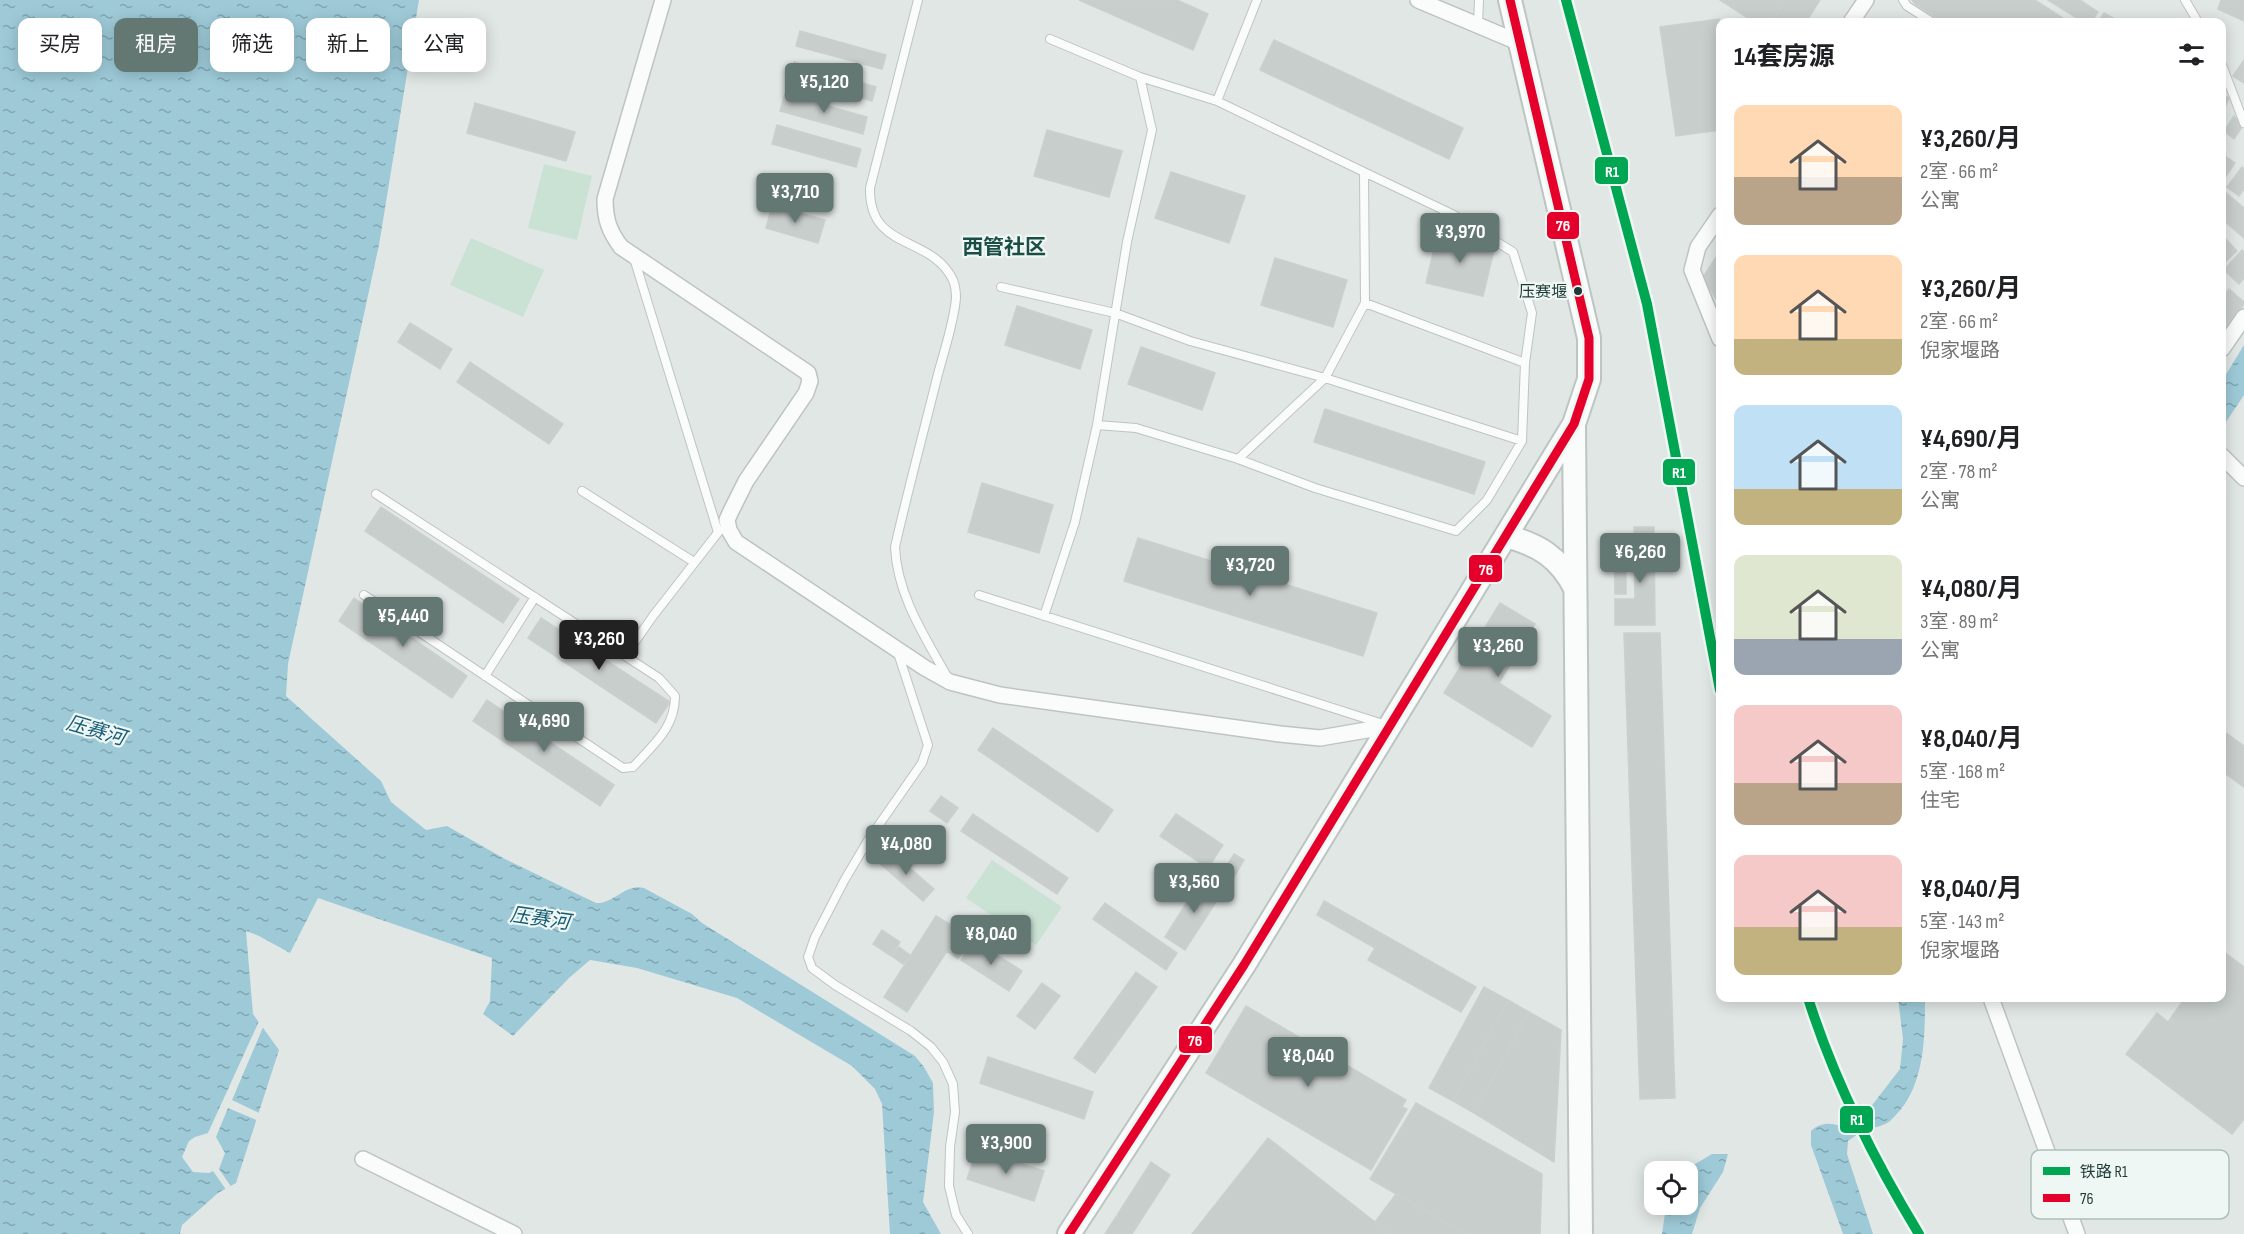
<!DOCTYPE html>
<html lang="zh">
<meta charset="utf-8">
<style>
body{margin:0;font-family:"Sofia Sans Condensed","Noto Sans SC",sans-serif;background:#f2f2f2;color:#202124;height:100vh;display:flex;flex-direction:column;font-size:22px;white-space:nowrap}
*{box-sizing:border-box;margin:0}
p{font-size:20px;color:#757577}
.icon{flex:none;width:33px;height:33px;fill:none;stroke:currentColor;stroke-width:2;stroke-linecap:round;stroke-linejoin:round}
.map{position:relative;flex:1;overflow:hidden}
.drawer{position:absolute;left:1716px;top:18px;width:510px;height:984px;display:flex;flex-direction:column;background:#fff;border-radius:12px;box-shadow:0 3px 15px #0003}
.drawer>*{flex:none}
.banner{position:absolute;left:18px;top:18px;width:570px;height:54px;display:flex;gap:12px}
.controls{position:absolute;left:1644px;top:1161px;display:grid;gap:12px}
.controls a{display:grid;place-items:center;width:54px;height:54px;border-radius:12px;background:#fff;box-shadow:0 3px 15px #0003;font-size:30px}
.price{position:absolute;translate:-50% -51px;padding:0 14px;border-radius:6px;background:#637773;color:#fff;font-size:20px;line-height:39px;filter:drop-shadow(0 2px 3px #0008)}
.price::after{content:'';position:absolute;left:50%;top:36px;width:18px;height:14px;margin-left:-9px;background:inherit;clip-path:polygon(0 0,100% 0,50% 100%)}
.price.on{background:#222;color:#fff}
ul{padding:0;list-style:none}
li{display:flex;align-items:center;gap:18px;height:150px;padding:0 18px}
li span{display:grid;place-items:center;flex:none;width:168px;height:120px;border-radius:12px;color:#555}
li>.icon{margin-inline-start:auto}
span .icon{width:72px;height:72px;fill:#fffc;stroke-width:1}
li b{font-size:26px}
h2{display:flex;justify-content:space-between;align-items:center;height:72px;padding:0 18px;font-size:26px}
.pill{padding:0 21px;border-radius:12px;background:#fff;box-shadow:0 3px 15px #0003;font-size:21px;line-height:54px}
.pill.on{background:#637773;color:#fff}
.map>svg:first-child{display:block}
</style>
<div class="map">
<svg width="2244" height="1234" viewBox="0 0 2244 1234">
<defs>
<pattern id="water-ripples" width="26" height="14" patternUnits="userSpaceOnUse" patternTransform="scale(1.5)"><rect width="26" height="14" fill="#9ecad8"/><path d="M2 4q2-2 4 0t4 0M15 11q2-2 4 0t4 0" fill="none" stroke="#80a5b0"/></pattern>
</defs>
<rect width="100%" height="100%" fill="#e1e7e5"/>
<!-- green -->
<path fill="#c9e2d3" d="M544,164l48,12 -15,64 -49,-12z
M471,238l73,32 -21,47 -73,-32z
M992,860l70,47 -26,38 -70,-47z"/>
<!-- water -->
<path fill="url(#water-ripples)" d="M0,0h419l-40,245 -91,419 -2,32 95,85 10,21 35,28 21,-4 58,33 91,44c18,1 29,-20 48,-15l48,26 10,9 213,133 9,11 9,16 1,29 -11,90 18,32h-51l-8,-130 -7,-15 -23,-23 -115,-68 -100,-30 -47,-8 -21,18 -56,58 -30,-22 7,-13 2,-43 -174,-60 -28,55 -31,-17 -13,-5 7,83 26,36 -43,133 -18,10 -36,32 -2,9h-180z
M2244,345v50l-22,33v-47z
M1898,998h27c0,42 0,92 -35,123 -6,5 -15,6 -22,8 -7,2 -14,8 -20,12l-1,13 26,80h-30l-32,-89v-14c11,-10 22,-8 35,-3l20,-15 34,-44 3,-30z
M1712,1154h16l-5,18 -23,36 -8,26h-30l3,-21 4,-8 19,-1v-32l2,-5z"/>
<!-- pier -->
<path fill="#e1e7e5" d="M260,1019l4,6 -32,75 29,14 -2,7 -31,-13 -12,29 9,16 -6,16 13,19 -5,3 -14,-20 -4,2 -16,-1 -11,-15 7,-16 6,-4 13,-4z"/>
<!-- building -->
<path fill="#c8cecc" stroke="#cad0ce" stroke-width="1.5" d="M1079,0h98l31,14 -15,36z
M1720,0h66l-15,22h-17z
M1786,0h34l-14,22h-35z
M1912,0h123l34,22h-126l-28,-18z
M2048,0h32l18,12 -7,10h-8z
M2221,0h23v21l-26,-12z
M2104,13l16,9h-22z
M1719,19l1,111 -44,6 -16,-109z
M800,31l86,24 -4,14 -86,-23z
M1274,40l189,88 -14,31 -189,-89z
M2244,60v23l-11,-7z
M794,62l82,25 -4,14 -83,-24z
M785,94l82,23 -4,17 -83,-23z
M2222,94l7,4 -7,17z
M475,103l100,29 -9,29 -99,-28z
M2234,116l8,11 -8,12 -10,-8z
M777,125l84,24 -5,18 -84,-23z
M1047,130l75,21 -13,46 -75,-21z
M2222,154l13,9 -13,19z
M2242,167l2,2v20l-5,7 -12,-9z
M1171,172l74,24 -16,47 -74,-25z
M2225,192l19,16v30l-22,-19v-23z
M772,205l53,15 -7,23 -52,-15z
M1438,232l57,14 -12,50 -57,-13z
M2222,235l15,16 -15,14z
M2242,250l2,2v26l-5,6 -15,-14z
M1720,251v55l-17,-29z
M1275,258l72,22 -14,47 -72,-22z
M2229,289l15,13v2l-22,28v-34z
M1017,306l75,24 -12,39 -75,-24z
M410,323l42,26 -12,20 -42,-27z
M1141,347l74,26 -13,37 -74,-26z
M470,362l93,62 -14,20 -92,-62z
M1325,409l160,53 -11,32 -160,-52z
M982,483l71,22 -14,48 -71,-21z
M381,507l138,92 -16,24 -138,-92z
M1634,527h20l1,98h-40v-26h20z
M1138,538l239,75 -14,43 -239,-75z
M1614,546h12v48h-11z
M354,598l113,78 -15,22 -113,-77z
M1500,603l35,21 -36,59 52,33 -19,31 -88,-54z
M541,618l129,84 -14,21 -128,-85z
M1624,633h36l15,465 -35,1z
M487,700l127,85 -14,21 -127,-85z
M993,728l120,82 -15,22 -120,-82z
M2222,730l22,16v41l-22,-16z
M941,796l17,12 -11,15 -17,-12z
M973,814l95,64 -11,16 -96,-63z
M1176,814l47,31 -15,23 -48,-32z
M889,850l45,39 -11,12 -45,-39z
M1234,854l10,6 -16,27 -10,-7z
M1202,878l21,13 -38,59 -20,-13z
M1324,901l152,86 -15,25 -93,-52 7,-12 -58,-33z
M1105,903l72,50 -11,17 -73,-51z
M936,916l36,22 -14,21 -11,-8 -40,61 -23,-15z
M882,930l18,12 -9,14 -18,-12z
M973,940l49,31 -13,20 -48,-31z
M899,947l11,8 -7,9 -11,-8z
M2224,952l20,15v152l-12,15 -106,-80 31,-41 11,9 17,-24h37v-42z
M1136,972l21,15 -62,86 -21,-15z
M1042,983l18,13 -25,33 -18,-13z
M1484,987l24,13 -55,101 -24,-13z
M1508,1000l21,12 -55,101 -21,-12z
M1246,1006l160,94 -4,7 5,2 -36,61 -165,-97z
M1529,1012l32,18 -7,132 -80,-49z
M988,1057l105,35 -9,27 -104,-36z
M1416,1103l126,71 -2,60h-74l-96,-55z
M1268,1138l107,84 16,12h-199z
M977,1149l67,22 -10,30 -67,-22z
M1151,1162l19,13 -38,59h-27z
M1396,1194l70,40h-75l-16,-12z"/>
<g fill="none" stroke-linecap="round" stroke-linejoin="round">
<defs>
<path id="lane" d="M918,0l-48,188c-1,64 61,46 83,92 2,5 3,13 3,18 -2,25 -13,56 -19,80 -14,56 -29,112 -42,169 2,48 30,90 53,131
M1903,0l4,6 25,16
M2185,0l13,22
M1478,25l1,-25
M1050,39l90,38 77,24 147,71 1,131 -40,75 -87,81
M2222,65l22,58
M1217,101l40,-101
M634,258l84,274
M1001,287l114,26 75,28 135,37 197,63
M1365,303l160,60
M1097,425l39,3 102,31 77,29 141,43 31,-31 35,-59 3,-78 7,-50 -19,-61 -61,-38 -88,-42
M582,491l112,71
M364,595l259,173 10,-1c21,-23 42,-39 42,-71l-16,-18 -283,-184
M979,595l404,129
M1044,616l31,-94 22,-97 30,-183 25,-112 -12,-53
M898,653l30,92 -6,18 -55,79 -23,39 -29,56 -7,20 4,11 23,17 76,46 20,16 12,15 10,22 2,28 -5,35 -1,39 7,29 12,19
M625,656l28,-40 67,-86
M485,676l50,-79"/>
<path id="street" d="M663,0l-58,199c0,20 4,32 16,48l187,126 2,8 -4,12 -60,88 -15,30 -4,9 2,10 7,12 189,126 25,14 50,13 280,39 40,4 70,-12
M1418,0l102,43
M1851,22l15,-22
M1720,215l-22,32 -6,23 28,69
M2222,349l22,-32
M2222,456l22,22
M1991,998l86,236
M363,1159l151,75"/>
<path id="secondary" d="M1574,424l7,810
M1506,536c33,9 53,21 69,52
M1069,1234l175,-269 330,-541 15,-45v-41l-79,-338"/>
</defs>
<!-- lane casing -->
<use href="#lane" stroke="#bec4c2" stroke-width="10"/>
<!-- street casing -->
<use href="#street" stroke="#bec4c2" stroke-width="18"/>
<!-- secondary casing -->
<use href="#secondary" stroke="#bcc5c2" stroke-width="26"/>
<!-- lane -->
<use href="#lane" stroke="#fafbfb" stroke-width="8"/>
<!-- street -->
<use href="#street" stroke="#fafbfb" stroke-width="15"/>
<!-- secondary -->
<use href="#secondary" stroke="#fafbfb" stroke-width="22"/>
<defs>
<path id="bus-1" d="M1069,1234l175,-269 330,-541 15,-45v-41l-79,-338"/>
</defs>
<!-- bus-1 casing -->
<use href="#bus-1" stroke="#eef7f3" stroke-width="14"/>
<!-- bus-1 -->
<use href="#bus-1" stroke="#e4002b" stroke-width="9"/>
<defs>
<path id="rail-1" d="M1566,0l81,304 73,386
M1808,998c26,82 66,162 111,236"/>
</defs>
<!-- rail-1 casing -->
<use href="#rail-1" stroke="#eef7f3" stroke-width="15"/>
<!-- rail-1 -->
<use href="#rail-1" stroke="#00a651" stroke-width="10"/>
</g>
<!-- markers -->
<circle fill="#1f3a36" stroke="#eef7f3" stroke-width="2" cx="1578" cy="291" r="5"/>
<g text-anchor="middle" stroke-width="4.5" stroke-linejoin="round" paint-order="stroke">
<!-- bus labels -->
<g font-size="16" fill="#1f3a36" stroke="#eef7f3" text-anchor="end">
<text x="1567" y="297">压赛堰</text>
</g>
<!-- water labels -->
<g font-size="20" font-style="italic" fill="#175d78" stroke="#eef7f3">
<text transform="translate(96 730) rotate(16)" y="7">压赛河</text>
<text transform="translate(540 918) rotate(8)" y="7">压赛河</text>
</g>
<!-- quarter labels -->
<g font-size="21" font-weight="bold" fill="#1a4d46" stroke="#eef7f3">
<text x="1004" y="254">西管社区</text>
</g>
</g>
<!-- legend -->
<rect x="2031" y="1150" width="198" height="69" rx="9" fill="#eef7f3" stroke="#b0beba" stroke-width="1.5"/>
<rect x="2043" y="1167" width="27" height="8" fill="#00a651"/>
<rect x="2043" y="1194" width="27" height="8" fill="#e4002b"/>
<g font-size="16" fill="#1f3a36">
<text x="2080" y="1177">铁路 R1</text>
<text x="2080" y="1204">76</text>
</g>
<g stroke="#eef7f3" stroke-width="2">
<rect x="1594" y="156" width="35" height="29" rx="6" fill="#00a651"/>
<rect x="1546" y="211" width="34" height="29" rx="6" fill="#e4002b"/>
<rect x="1662" y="458" width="34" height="28" rx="6" fill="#00a651"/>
<rect x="1468" y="554" width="35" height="29" rx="6" fill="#e4002b"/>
<rect x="1178" y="1025" width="35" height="29" rx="6" fill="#e4002b"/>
<rect x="1839" y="1105" width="35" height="29" rx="6" fill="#00a651"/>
</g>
<g font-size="16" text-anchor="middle" font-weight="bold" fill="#fff">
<text x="1612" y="177">R1</text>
<text x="1563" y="231">76</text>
<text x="1679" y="478">R1</text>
<text x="1486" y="575">76</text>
<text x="1195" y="1046">76</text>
<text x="1857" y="1125">R1</text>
</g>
</svg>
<div class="controls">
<a><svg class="icon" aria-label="locate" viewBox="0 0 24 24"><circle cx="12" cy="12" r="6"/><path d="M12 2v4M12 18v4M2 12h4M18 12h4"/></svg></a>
</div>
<b class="price" style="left:824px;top:114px">¥5,120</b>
<b class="price" style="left:795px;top:224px">¥3,710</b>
<b class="price" style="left:1460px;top:264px">¥3,970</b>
<b class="price" style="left:1640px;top:584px">¥6,260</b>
<b class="price" style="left:1250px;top:597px">¥3,720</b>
<b class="price" style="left:403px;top:648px">¥5,440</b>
<b class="price on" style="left:599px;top:671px">¥3,260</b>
<b class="price" style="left:1498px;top:678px">¥3,260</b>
<b class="price" style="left:544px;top:753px">¥4,690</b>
<b class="price" style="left:906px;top:876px">¥4,080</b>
<b class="price" style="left:1194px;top:914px">¥3,560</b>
<b class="price" style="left:991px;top:966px">¥8,040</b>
<b class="price" style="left:1308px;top:1088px">¥8,040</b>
<b class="price" style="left:1006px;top:1175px">¥3,900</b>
<div class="banner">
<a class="pill">买房</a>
<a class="pill on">租房</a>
<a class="pill">筛选</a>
<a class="pill">新上</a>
<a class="pill">公寓</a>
</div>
<section class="drawer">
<h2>14套房源<svg class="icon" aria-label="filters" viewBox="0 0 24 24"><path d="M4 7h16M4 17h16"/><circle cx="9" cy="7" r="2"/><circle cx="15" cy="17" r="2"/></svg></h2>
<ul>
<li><span style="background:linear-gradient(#ffd9b3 60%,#b9a48a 0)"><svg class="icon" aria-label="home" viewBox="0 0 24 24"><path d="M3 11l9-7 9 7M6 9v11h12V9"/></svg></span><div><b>¥3,260/月</b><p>2室 · 66 m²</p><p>公寓</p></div></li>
<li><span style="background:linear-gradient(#ffd9b3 70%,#c2b280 0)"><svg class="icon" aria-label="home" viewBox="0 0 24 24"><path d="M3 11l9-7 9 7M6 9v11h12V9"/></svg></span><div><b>¥3,260/月</b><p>2室 · 66 m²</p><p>倪家堰路</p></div></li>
<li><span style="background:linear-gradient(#bfe0f5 70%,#c2b280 0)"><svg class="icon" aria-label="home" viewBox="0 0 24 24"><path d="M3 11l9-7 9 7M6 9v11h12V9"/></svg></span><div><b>¥4,690/月</b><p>2室 · 78 m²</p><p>公寓</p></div></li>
<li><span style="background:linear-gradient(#dfe7d0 70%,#9aa5b1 0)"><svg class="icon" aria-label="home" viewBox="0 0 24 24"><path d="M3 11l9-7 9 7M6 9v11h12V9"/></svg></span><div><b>¥4,080/月</b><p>3室 · 89 m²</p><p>公寓</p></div></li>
<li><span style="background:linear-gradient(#f6c9c9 65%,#b9a48a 0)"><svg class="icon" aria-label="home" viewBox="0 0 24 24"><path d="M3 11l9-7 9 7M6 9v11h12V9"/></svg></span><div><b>¥8,040/月</b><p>5室 · 168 m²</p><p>住宅</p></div></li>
<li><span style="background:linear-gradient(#f6c9c9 60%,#c2b280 0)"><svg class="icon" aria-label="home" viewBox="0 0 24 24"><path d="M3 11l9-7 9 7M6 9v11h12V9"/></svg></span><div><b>¥8,040/月</b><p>5室 · 143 m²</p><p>倪家堰路</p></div></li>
</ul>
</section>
</div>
